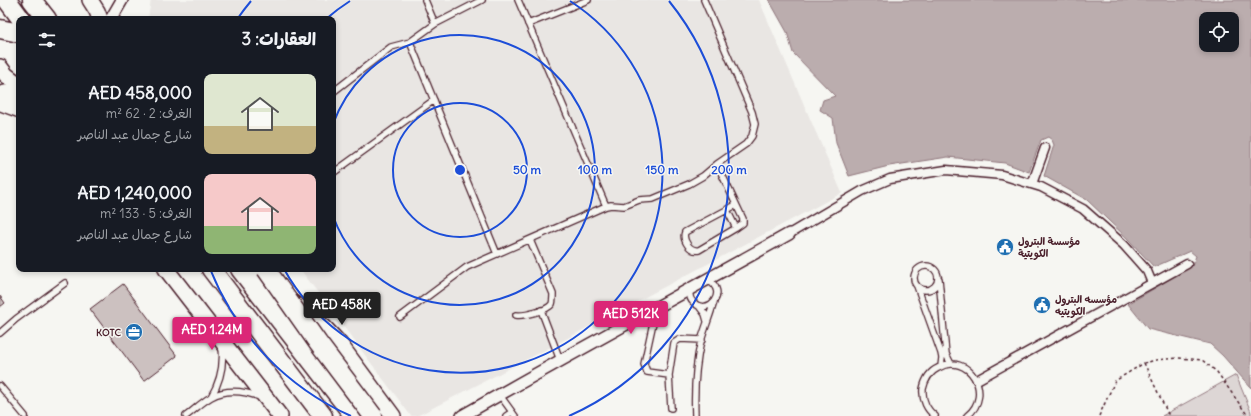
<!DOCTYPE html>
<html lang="ar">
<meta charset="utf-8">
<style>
body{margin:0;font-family:Delius,"Playpen Sans Arabic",sans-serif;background:#242831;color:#f1f3f6;direction:rtl;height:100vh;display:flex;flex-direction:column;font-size:15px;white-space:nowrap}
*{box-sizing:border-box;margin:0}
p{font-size:13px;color:#9ea1a6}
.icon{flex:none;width:22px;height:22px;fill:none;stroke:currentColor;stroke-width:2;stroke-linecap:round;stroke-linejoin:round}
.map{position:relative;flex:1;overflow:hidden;direction:ltr}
.sheet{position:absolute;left:16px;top:16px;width:320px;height:256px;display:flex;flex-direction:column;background:#171b24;border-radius:8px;box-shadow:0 2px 6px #0003;direction:rtl}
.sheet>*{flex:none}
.buttons{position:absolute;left:1199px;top:12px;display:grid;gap:8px}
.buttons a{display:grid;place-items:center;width:40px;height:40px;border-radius:8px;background:#171b24;box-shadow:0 2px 6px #0003;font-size:20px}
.price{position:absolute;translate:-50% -34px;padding:0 9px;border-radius:4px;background:#db2777;color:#fff;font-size:13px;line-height:26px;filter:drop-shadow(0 1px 2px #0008)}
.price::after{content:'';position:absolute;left:50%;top:24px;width:12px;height:9px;margin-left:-6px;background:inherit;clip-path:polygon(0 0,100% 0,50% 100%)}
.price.on{background:#222;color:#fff}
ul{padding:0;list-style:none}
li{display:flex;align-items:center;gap:12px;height:100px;padding:0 20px}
li span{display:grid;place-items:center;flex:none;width:112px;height:80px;border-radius:8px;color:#555}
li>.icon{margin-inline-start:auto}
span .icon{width:48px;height:48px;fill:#fffc;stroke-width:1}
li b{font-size:17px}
h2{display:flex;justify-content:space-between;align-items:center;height:48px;padding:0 20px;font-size:17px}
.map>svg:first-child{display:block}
</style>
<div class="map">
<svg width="1251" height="416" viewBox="0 0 1251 416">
<rect width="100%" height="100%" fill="#f6f6f2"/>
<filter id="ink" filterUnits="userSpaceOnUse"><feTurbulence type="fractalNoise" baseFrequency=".025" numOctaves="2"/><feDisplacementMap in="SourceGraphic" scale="8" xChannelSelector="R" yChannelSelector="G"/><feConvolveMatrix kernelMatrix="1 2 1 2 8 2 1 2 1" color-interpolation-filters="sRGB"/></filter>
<g filter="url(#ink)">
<!-- built -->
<path fill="#e9e6e3" d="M151,0h608l83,193 -297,157 -128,66h-6l-111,-147h33v-250h-185z"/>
<!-- green -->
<path fill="#ddd6d5" stroke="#947a80" d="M1236,375l15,37v4h-89z"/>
<!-- water -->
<path fill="#bbadae" stroke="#8e747a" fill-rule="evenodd" d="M769,0h482v388l-28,-32 -13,-12 -62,-15 -20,-25 64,-38 4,-10 -6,-5 -36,16 -26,-28 -41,-39 -43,-24 10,-31 -2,-5 -4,-3 -7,3 -12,32 -24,-9 -57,-6 -59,9 -40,10 -13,-33 -3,-25 -13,-8 3,-10 12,-4 -42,-43 -6,-21zM1206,19h26v26h-26z"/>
<!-- building -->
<path fill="#ccc1c0" stroke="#4a1f2b" d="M123,284l54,72 -33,25 -54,-72z
M0,296l5,7 -5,4z"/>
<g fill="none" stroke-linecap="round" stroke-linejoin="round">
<defs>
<path id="service" d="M425,0l10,24
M518,0l88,206
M528,24l60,-24
M410,42l87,212
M333,92l58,-45 19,-5 25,-18 47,-24
M717,164l26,55v4l-7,5 -37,22c-9,2 -17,-10 -14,-18l51,-27
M333,173l101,-73
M727,210l9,18
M914 278a12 12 0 1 1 24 0a12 12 0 1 1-24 0Z
M939,279l7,75 5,10
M917,286l24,67 1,5 -1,8
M690,290c-1,5 0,9 3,12 15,15 36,-10 15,-22
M699,306l6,8 2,7
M656,309l-12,55 3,8 22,3
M541,310l19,50
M516,315c8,1 31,-4 36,-11 1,-3 1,-6 1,-10l-23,-54
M400,317l67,-50 139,-61 5,-1 13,1 15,-6 14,-1 36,-15 14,-8 14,-12 29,-20 6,-8 3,-12 -3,-12 -48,-112
M0,333l16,-14 49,-36
M0,386l25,30
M499,394l16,22
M211,397c9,-15 13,-31 11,-49
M671,408l-2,-33 5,-32 6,-4 22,1
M186,416c8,-6 16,-14 25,-19 15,-8 33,-6 49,0
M506,416l6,-4
M695,416c-1,-25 0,-50 6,-75 4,-13 9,-26 13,-39
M935,416c-8,-6 -13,-16 -12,-27 2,-9 6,-17 15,-21 30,-17 57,26 29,48"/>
<path id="pedestrian" d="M1032,184l13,-36
M789,234l73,-43 28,-12 56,-9 56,5 39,12 42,22 41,36 23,26 5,12
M977,380l210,-116"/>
<path id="minor" d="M111,19l11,-19
M462,416c108,-62 218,-121 327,-182"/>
<path id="secondary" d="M90,0l7,11 3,8
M0,67l6,8 13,10
M0,94l19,-4
M166,269l114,147
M253,269l28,26 26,17 18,16 14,15 54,73"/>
<path id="trunk" d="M7,0l14,19
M32,0l15,19
M0,29l19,4
M0,101l19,7
M211,269l112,147
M240,269l114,147"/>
</defs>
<!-- service casing -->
<use href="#service" stroke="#4a1f2b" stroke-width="8"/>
<!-- pedestrian casing -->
<use href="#pedestrian" stroke="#4a1f2b" stroke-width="11"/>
<!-- minor casing -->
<use href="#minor" stroke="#4a1f2b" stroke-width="14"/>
<!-- secondary casing -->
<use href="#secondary" stroke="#4a1f2b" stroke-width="18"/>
<!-- trunk casing -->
<use href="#trunk" stroke="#4a1f2b" stroke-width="21"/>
<!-- path -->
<path stroke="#4a1f2b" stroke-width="1.5" stroke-dasharray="3 3" stroke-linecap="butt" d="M1144,363l25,53
M1099,416l16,-35 29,-18 12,-3 22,-2 24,2 15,12 31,44"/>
<!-- service -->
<use href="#service" stroke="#f6f6f2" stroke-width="5.5"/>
<!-- pedestrian -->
<use href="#pedestrian" stroke="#f6f6f2" stroke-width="8"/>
<!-- minor -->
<use href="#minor" stroke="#f6f6f2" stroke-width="11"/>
<!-- secondary -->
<use href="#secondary" stroke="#f6f6f2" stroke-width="15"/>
<!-- trunk -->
<use href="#trunk" stroke="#f6f6f2" stroke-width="18"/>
<defs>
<path id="trunk-bridge" d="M266,269l52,74 55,73"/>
</defs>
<!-- trunk-bridge casing -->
<use href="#trunk-bridge" stroke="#4a1f2b" stroke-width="21" stroke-linecap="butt"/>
<!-- trunk-bridge -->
<use href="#trunk-bridge" stroke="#f6f6f2" stroke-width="18"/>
</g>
</g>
<!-- distance rings -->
<g fill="none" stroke="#1d4ed8" stroke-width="2">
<circle cx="460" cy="170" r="67"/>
<path d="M333 124A135 135 0 1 1 333 216"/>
<path d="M326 19A202 202 0 0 1 350 1M570 1A202 202 0 1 1 284 269"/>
<path d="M351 416A269 269 0 0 1 211 271M238 18A269 269 0 0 1 251 1M669 1A269 269 0 0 1 569 416"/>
</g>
<!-- icons -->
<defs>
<symbol id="civic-disc" viewBox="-11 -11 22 22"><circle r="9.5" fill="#1f6fb2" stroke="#f6f6f2"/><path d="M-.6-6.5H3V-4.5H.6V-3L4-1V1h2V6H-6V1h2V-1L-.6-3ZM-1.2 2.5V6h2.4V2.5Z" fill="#fff"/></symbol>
<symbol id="office-disc" viewBox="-11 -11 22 22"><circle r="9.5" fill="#1f6fb2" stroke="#f6f6f2"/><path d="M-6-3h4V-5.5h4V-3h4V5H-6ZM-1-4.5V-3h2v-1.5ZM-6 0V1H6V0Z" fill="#fff"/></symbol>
</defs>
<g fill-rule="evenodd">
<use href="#civic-disc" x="995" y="237" width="20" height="20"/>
<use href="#civic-disc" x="1032" y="295" width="20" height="20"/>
<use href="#office-disc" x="124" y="322" width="20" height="20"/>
</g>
<g text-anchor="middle" stroke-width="3" stroke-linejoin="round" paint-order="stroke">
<!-- poi labels -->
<g font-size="10" font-weight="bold" fill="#4a1f2b" stroke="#f6f6f2" text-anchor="start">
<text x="1018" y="245">مؤسسة البترول<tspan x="1018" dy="12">الكويتية</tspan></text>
<text x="1055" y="303">مؤسسه البترول<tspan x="1055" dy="12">الكويتيه</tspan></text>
<text x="121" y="336" text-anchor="end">KOTC</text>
</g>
</g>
<circle cx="460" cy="170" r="6" fill="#1d4ed8" stroke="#f6f6f2" stroke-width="2"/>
<g font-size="12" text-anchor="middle" font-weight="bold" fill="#1d4ed8" stroke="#f6f6f2" stroke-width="3" stroke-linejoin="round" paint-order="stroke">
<text x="527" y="174">50 m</text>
<text x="595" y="174">100 m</text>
<text x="662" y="174">150 m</text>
<text x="729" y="174">200 m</text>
</g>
</svg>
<div class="buttons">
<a><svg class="icon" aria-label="locate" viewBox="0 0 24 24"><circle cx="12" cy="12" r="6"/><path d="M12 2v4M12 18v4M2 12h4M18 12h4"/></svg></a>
</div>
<b class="price on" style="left:342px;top:326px">AED 458K</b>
<b class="price" style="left:631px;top:335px">AED 512K</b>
<b class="price" style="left:212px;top:351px">AED 1.24M</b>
<section class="sheet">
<h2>العقارات: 3<svg class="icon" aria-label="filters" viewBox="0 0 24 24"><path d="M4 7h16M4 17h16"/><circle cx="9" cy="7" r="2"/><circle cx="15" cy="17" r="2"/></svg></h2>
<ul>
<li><span style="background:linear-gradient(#dfe7d0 65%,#c2b280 0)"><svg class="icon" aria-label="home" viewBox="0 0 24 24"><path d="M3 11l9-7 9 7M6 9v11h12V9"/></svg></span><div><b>AED 458,000</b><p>الغرف: 2 · 62 m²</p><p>شارع جمال عبد الناصر</p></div></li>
<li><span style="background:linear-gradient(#f6c9c9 65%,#8fb573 0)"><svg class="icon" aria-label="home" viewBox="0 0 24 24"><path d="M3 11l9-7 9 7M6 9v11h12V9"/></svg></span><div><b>AED 1,240,000</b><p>الغرف: 5 · 133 m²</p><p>شارع جمال عبد الناصر</p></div></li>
</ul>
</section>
</div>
